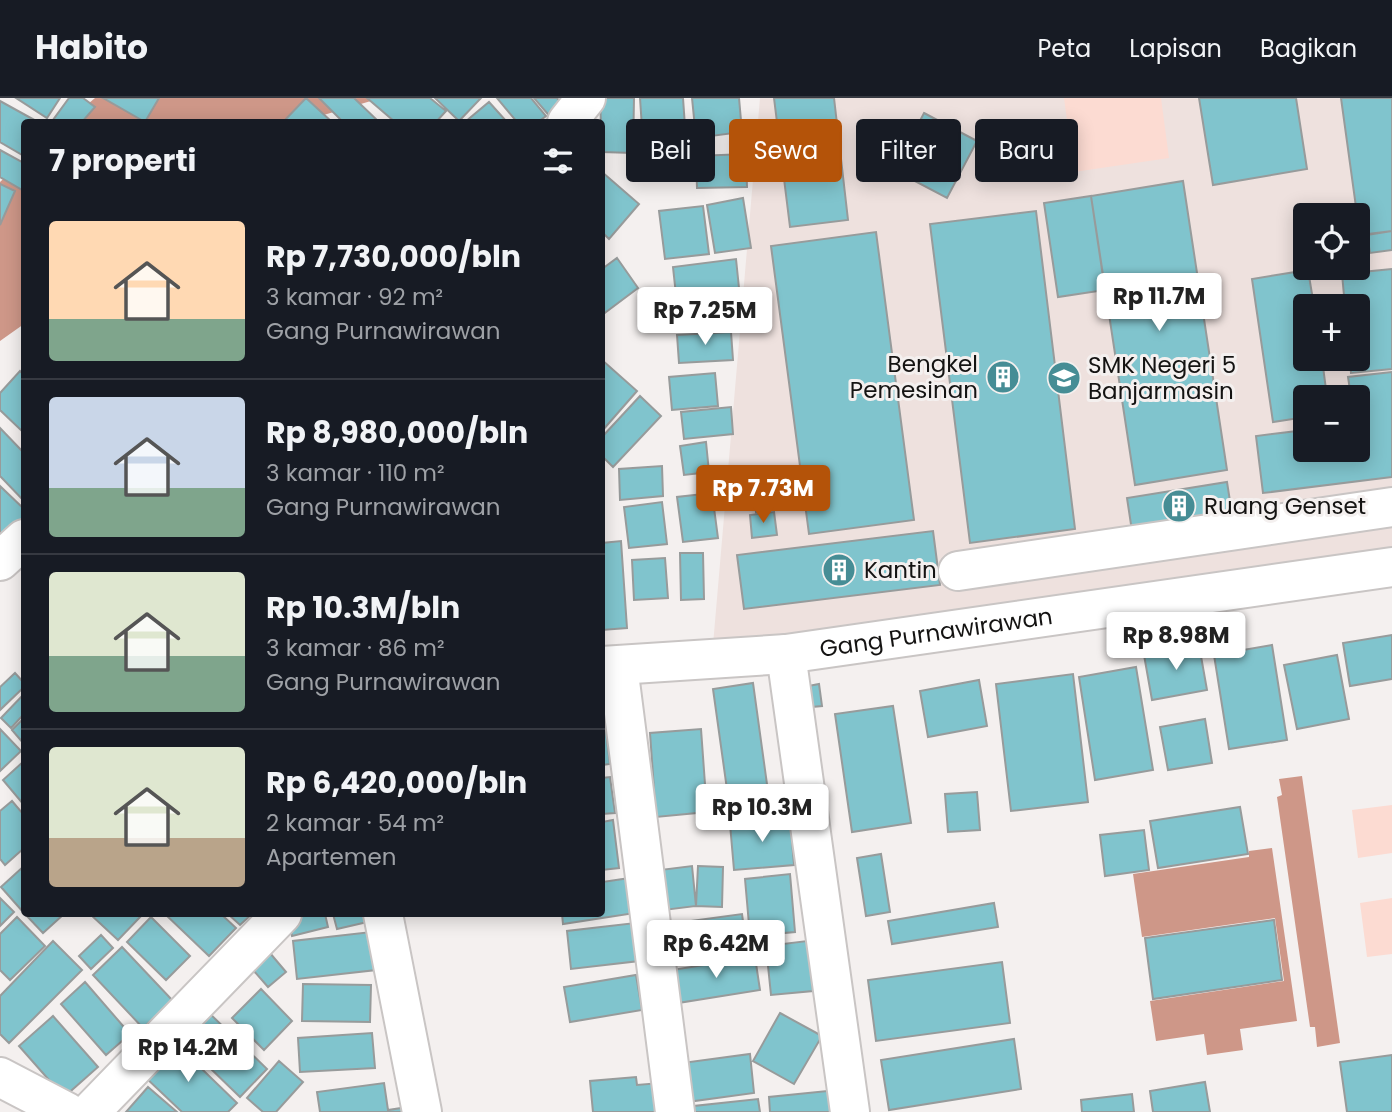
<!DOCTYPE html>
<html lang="id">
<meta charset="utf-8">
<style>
body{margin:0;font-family:Poppins,sans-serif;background:#20242c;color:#f1f3f6;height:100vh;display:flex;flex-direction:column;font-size:26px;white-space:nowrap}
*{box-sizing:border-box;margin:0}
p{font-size:23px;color:#9ea1a6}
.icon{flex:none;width:38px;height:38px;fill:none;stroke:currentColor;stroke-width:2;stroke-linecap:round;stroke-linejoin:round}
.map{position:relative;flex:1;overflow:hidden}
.side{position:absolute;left:21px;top:21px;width:584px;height:798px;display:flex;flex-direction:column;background:#171b24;border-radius:7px;box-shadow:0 4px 18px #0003}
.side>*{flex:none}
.top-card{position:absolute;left:626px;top:21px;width:660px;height:63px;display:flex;gap:14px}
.tools{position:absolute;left:1293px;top:105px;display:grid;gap:14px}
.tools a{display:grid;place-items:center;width:77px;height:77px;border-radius:7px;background:#171b24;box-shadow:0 4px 18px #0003;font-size:35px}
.price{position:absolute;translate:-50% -60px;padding:0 16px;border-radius:7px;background:#fff;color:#222;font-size:23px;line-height:46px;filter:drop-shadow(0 2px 4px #0008)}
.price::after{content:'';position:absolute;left:50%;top:42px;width:21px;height:16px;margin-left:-10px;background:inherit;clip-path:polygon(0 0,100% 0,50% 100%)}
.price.on{background:#b45309;color:#fff}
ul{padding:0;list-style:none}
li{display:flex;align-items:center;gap:21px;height:175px;padding:0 28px}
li+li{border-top:2px solid #363941}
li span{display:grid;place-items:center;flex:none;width:196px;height:140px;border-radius:7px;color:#555}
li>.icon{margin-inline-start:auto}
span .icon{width:84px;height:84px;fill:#fffc;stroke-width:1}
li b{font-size:30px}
h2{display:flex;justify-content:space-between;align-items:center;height:84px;padding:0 28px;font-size:30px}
.chip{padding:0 24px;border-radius:7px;background:#171b24;box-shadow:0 4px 18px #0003;font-size:24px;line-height:63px}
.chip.on{background:#b45309;color:#fff}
header{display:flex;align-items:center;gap:42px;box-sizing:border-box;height:98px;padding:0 35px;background:#171b24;border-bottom:2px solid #363941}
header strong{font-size:33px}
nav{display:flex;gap:38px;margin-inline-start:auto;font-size:24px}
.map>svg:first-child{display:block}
</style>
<header>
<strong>Habito</strong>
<nav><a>Peta</a><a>Lapisan</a><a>Bagikan</a></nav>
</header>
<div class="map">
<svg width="1392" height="1014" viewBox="0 0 1392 1014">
<rect width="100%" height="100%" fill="#f4f0ef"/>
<!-- built -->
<path fill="#eee1de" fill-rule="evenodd" d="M760,0h632v456l-679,91zM1306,117h52v53h-52zM1306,208h52v53h-52zM1306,299h52v53h-52z"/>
<!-- green -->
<path fill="#fcdbd2" d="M1064,0h97l8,60 -95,14z
M1392,707v48l-34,5 -6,-48z
M1392,800v56l-25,3 -7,-54z"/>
<!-- water -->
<path fill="#ce9788" d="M95,0h286l-81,24h-233z
M24,62v164l-24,17v-159z
M1302,678l38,267 -23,4 -2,-20h-5l-33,-230 5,-2 -3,-16z
M1272,750l25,173 -57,8 3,21 -36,5 -3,-21 -48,7 -6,-40 134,-20 -9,-63 -133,19 -9,-63 116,-17v-6z"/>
<!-- building -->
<path fill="#80c4cd" stroke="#979b9b" stroke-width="2" d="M16,0h44l-13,20z
M69,0h14l12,9 -13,15h-25l-4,-2z
M103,0h56l-14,24z
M306,0l26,24h-49z
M319,0h35l25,24h-36z
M367,0h63l16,13 -10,11h-41z
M435,0h46l-22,23z
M497,0h34l15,18 -8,6h-21z
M534,0h23l9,11 -13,11z
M600,0h34l-1,55 -31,-1z
M640,0h43l4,57 -43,3z
M692,0h47l3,34 -46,6z
M774,0h60l14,122 -58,7z
M1199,0h97l11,71 -94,16z
M1341,0h51v133l-32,5z
M0,3l38,21h-14v34l-24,-14z
M489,4l18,20h-42z
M924,15l53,28 -30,57 -53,-28z
M0,52l24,13v28l-24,-14z
M746,56l1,33 -50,1 -1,-32z
M602,74l37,32 -30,35 -7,-7z
M1183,83l44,289 -92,15 -44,-289z
M0,86l15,7 -15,34z
M1091,98l14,94 -47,7 -14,-94z
M743,100l8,50 -36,5 -8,-48z
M703,108l6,48 -44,5 -6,-48z
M1036,113l39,318 -105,14 -40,-319z
M1392,133v19l-22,3 -3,-19z
M876,134l38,288 -105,14 -38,-288z
M617,160l21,30 -36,27v-46z
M736,161l3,29 -63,7 -3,-28z
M1392,171v100l-41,4 -1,-14h8v-53h-13l-3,-32z
M1308,172l6,36h-8v53h16l5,38h-21v20l-33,5 -21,-143z
M725,195l3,34 -45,4 -3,-34z
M731,234l2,28 -54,3 -2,-28z
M602,262l35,31 -35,40z
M20,273l4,4v58l-24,-23v-17z
M1392,274v105l-129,16 -7,-57 50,-6v20h52v-53h-7l-3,-20z
M715,275l3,33 -46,4 -3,-33z
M640,298l21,20 -48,51 -11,-11v-19z
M731,309l2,27 -49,5 -3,-27z
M0,330l24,25v48l-24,-25z
M706,344l3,30 -25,3 -4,-29z
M662,368l1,30 -43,4 -1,-31z
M767,379l4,33 -15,2 -3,-33z
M1227,384l5,32 -100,17 -5,-33z
M0,388l24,23v13l-24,23z
M712,395l6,45 -35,4 -6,-45z
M662,404l5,42 -38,4 -5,-41z
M774,414l3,23 -25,3 -2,-23z
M933,433l7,54 -196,24 -7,-54z
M621,443l6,87 -25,2v-87z
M680,455h23l1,46 -23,1z
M665,460l3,40 -34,2 -2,-40z
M1392,537v44l-42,7 -7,-43z
M1199,547l8,45 -55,10 -8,-45z
M1272,547l15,95 -58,9 -15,-94z
M1337,557l12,64 -52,10 -13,-64z
M1136,569l17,103 -58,10 -16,-103z
M15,575l9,10v4l-24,23v-23z
M1073,576l15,128 -77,9 -15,-127z
M979,582l8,46 -59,11 -8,-46z
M753,585l17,123 -40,5 -17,-122z
M819,586l3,22 -21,2 -3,-20z
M24,596v20l-13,14 -10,-10z
M602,601l8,65 -8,1z
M893,608l18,117 -59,9 -17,-118z
M24,620v26l-12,-14z
M1205,621l7,44 -44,7 -8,-43z
M0,631l21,22 -21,20z
M701,631l6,83 -51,5 -6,-84z
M24,663v44l-21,-25z
M610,679l5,36 -13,1v-36z
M977,694l3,38 -32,2 -3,-38z
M12,703l12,14v33l-19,17 -5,-6v-48z
M1240,709l8,47 -90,14 -8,-47z
M790,720l4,47 -60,5 -4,-46z
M613,722l6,48 -17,2v-48z
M1144,732l5,40 -44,6 -5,-41z
M881,756l9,58 -24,4 -9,-58z
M24,768v47l-23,-26z
M692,768l4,40 -32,4 -4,-40z
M698,768l25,1 -1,40 -26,-1z
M790,776l5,58 -45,4 -5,-57z
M630,780l5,35 -72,11 -1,-10h40v-32z
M0,800l14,14 -14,14z
M994,805l4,24 -106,17 -4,-23z
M25,816h39l-21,19z
M90,816h53l-25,26z
M165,816h56l15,14 -27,28z
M228,816h24l-12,11z
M292,816h33l3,13 -36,9 -5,-21z
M333,816h41l2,6 -39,9z
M742,816l5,37 -74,10 -5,-37z
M17,819l28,29 -35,34 -10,-10v-36z
M151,819l39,39 -24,24 -39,-38z
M1274,822l8,60 -129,19 -8,-61z
M635,825l4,38 -68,8 -4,-38z
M371,834l5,38 -79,9 -4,-38z
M101,837l12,13 -22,21 -12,-13z
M53,843l29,29 -73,73 -9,-9v-38z
M807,843l6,50 -42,4 -5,-49z
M264,848l22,26 -18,15 -22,-25z
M122,849l51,54 -30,27 -50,-53z
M755,859l5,33 -82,13 -6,-33z
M1002,864l8,61 -134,18 -8,-61z
M636,877l6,35 -72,12 -6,-35z
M85,884l45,52 -24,21 -45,-51z
M303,886l68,1 -1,37 -68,-1z
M261,891l31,32 -28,29 -32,-32z
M205,911l62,60 -27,28 -62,-60z
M780,915l42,23 -28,48 -41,-23z
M53,918l45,51 -34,30 -45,-51z
M372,935l3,35 -75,4 -2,-34z
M1014,941l7,50 -132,21 -8,-50z
M175,945l62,60 -9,9h-46l-38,-36z
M750,956l4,39 -67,9 -5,-39z
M1392,957v57h-45l-7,-50z
M279,963l24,21 -27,30h-13l-16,-14z
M636,979l1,8 23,-2 3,29h-70l-3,-31z
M1205,984l5,30h-57l-3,-21z
M384,985l4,27 20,-3 1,5h-89l-3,-20z
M148,989l29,25h-51z
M837,992l3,22h-70l-1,-15z
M1132,996l2,18h-52l-1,-12z
M758,1001l2,13h-65l-1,-6z"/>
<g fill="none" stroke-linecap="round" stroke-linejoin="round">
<defs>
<g id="minor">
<path d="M567,24l19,-24"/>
<path d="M0,463l24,-22"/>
<path d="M958,473l434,-64"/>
<path d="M786,556l64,458"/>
<path id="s1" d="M602,568l184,-12 606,-87"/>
<path d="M618,568l57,446"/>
<path d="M383,816l39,198"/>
<path d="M0,979l67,35"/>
<path d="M90,1014l192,-198"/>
</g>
</defs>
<!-- minor casing -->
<use href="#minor" stroke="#c9c5c4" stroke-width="42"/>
<!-- minor -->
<use href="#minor" stroke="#fff" stroke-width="38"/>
</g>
<!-- icons -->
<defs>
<symbol id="building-disc" viewBox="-11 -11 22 22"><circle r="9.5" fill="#468d95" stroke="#f4f0ef"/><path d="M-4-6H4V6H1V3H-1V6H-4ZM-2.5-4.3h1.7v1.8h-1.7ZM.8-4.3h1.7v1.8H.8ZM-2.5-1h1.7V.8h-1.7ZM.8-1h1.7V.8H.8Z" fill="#fff"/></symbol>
<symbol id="school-disc" viewBox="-11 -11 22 22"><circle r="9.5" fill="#468d95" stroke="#f4f0ef"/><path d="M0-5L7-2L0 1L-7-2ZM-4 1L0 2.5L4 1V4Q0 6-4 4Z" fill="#fff"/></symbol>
</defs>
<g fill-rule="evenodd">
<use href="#building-disc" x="984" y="260" width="38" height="38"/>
<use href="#school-disc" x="1045" y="261" width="38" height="38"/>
<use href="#building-disc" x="1160" y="389" width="38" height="38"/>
<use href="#building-disc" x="820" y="453" width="38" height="38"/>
</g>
<g text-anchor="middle" stroke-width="6" stroke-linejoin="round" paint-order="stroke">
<!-- poi labels -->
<g font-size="23" fill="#141312" stroke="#f4f0ef" text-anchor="start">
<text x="978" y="274" text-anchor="end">Bengkel<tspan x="978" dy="26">Pemesinan</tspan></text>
<text x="1088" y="275">SMK Negeri 5<tspan x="1088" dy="26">Banjarmasin</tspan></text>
<text x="1204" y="416">Ruang Genset</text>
<text x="864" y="480">Kantin</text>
</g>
<!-- street labels -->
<g font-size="23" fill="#141312" stroke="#f4f0ef">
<text dy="8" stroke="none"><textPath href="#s1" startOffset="336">Gang Purnawirawan</textPath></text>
</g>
</g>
</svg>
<div class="tools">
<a><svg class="icon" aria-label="locate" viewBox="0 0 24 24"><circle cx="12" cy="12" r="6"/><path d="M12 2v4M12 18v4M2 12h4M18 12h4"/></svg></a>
<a>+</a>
<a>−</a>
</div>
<b class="price" style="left:1159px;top:235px">Rp 11.7M</b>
<b class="price" style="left:705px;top:249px">Rp 7.25M</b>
<b class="price on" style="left:763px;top:427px">Rp 7.73M</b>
<b class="price" style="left:1176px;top:574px">Rp 8.98M</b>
<b class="price" style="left:762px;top:746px">Rp 10.3M</b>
<b class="price" style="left:716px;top:882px">Rp 6.42M</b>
<b class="price" style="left:188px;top:986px">Rp 14.2M</b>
<div class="top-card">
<a class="chip">Beli</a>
<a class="chip on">Sewa</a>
<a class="chip">Filter</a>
<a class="chip">Baru</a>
</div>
<section class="side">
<h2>7 properti<svg class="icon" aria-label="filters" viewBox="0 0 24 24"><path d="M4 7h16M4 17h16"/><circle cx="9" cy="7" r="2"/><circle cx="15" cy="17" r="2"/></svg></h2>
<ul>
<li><span style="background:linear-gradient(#ffd9b3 70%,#7fa58c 0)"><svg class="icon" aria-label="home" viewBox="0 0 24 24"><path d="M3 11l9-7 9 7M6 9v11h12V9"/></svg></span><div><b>Rp 7,730,000/bln</b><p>3 kamar · 92 m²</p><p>Gang Purnawirawan</p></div></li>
<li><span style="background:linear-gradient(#c9d6e8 65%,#7fa58c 0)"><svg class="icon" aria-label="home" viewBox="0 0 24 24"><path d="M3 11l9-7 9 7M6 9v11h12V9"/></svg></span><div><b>Rp 8,980,000/bln</b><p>3 kamar · 110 m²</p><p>Gang Purnawirawan</p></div></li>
<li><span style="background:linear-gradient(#dfe7d0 60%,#7fa58c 0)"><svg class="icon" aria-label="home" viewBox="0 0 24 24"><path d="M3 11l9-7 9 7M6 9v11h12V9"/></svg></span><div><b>Rp 10.3M/bln</b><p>3 kamar · 86 m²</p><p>Gang Purnawirawan</p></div></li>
<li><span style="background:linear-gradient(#dfe7d0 65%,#b9a48a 0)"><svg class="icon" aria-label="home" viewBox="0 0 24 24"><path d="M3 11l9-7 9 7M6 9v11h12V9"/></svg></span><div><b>Rp 6,420,000/bln</b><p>2 kamar · 54 m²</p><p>Apartemen</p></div></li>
</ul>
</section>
</div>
